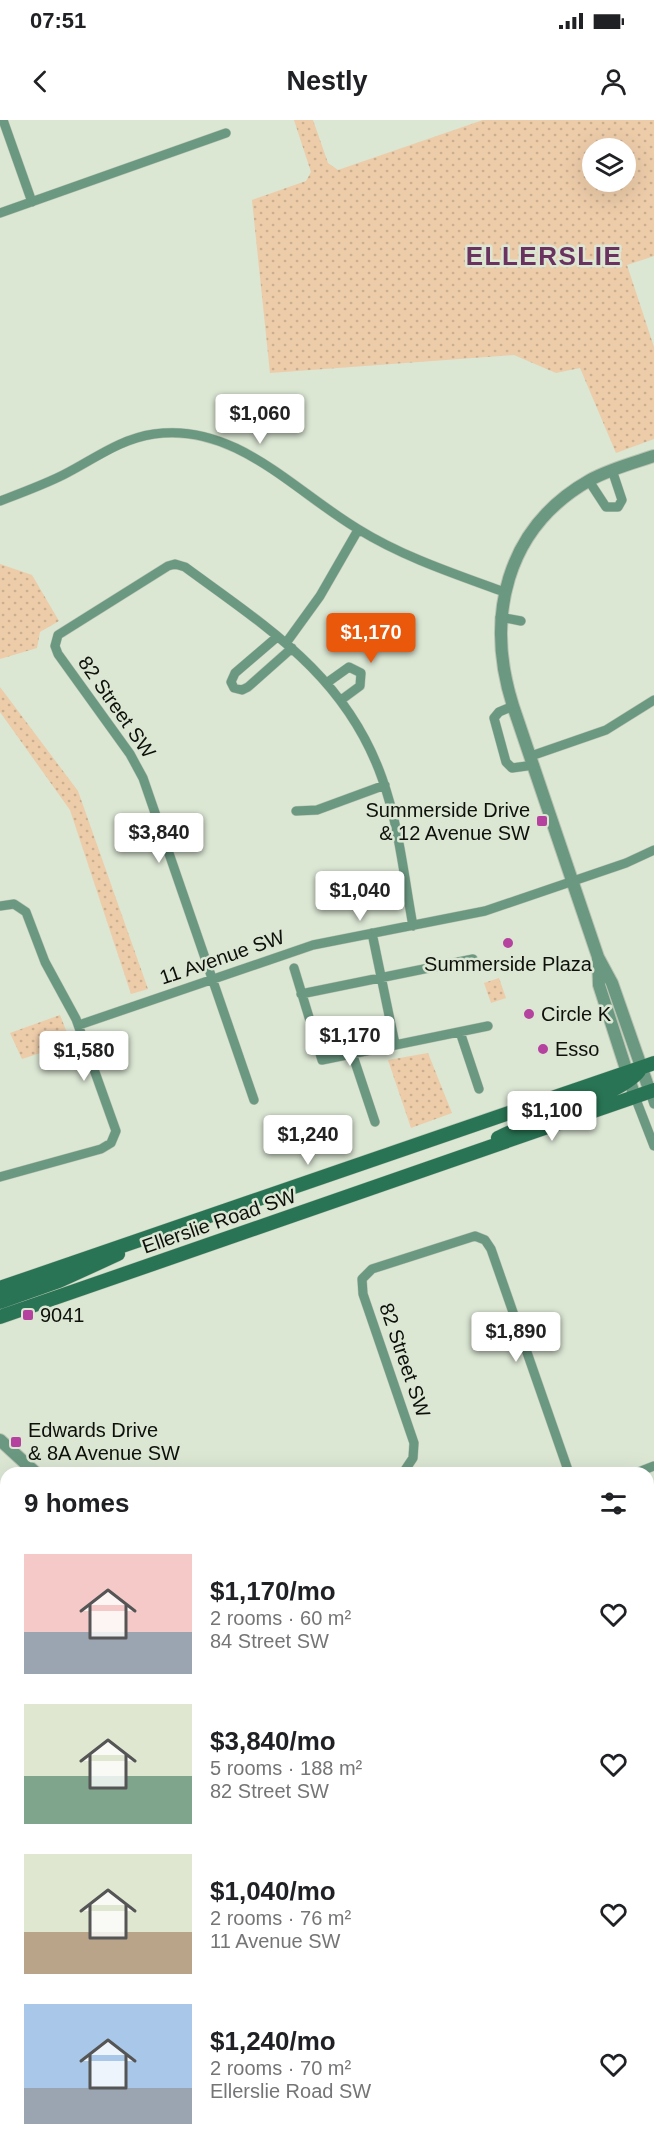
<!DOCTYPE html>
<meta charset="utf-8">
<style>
body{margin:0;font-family:Helvetica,sans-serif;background:#f6f6f6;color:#202124;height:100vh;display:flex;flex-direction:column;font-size:22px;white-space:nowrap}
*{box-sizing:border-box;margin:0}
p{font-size:20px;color:#757577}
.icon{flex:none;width:33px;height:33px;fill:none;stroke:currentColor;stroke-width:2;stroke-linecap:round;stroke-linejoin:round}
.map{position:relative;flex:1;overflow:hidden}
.sheet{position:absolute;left:0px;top:1347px;width:654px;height:686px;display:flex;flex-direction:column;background:#fff;border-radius:18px 18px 0 0;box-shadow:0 6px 24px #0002}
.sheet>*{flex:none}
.fabs{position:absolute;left:582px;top:18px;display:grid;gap:12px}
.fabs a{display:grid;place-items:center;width:54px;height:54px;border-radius:50%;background:#fff;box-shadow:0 6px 24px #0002;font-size:30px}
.price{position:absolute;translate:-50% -51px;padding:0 14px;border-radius:6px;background:#fff;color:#222;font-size:20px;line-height:39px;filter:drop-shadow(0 2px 3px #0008)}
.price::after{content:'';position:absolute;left:50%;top:36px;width:18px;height:14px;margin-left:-9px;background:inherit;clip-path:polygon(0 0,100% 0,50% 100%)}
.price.on{background:#ea580c;color:#fff}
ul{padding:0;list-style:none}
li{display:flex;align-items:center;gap:18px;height:150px;padding:0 24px}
li span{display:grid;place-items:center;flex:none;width:168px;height:120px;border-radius:0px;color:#555}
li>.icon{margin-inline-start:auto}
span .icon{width:72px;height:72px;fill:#fffc;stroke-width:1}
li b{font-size:26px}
h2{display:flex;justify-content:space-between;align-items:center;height:72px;padding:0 24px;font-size:26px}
.status{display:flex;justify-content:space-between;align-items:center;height:42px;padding:0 30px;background:#fff;direction:ltr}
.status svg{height:16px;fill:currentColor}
header{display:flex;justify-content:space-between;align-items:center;height:78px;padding:0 24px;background:#fff;font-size:27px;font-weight:800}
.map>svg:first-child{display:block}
</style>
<div class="status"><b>07:51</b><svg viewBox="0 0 49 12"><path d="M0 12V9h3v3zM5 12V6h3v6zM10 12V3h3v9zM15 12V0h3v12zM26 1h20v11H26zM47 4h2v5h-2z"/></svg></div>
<header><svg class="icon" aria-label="back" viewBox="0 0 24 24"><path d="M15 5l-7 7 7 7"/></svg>Nestly<svg class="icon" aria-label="person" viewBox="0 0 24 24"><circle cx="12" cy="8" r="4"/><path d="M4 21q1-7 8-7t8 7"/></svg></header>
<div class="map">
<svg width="654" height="2032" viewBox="0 0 654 2032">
<defs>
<pattern id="park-dots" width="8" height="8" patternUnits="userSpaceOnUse" patternTransform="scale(1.5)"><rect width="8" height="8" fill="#edcca9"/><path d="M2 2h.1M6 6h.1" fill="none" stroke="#caae90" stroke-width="1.8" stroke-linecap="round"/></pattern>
</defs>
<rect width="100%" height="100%" fill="#dbe6d3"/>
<!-- park -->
<path fill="url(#park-dots)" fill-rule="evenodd" d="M294,0h19l15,43 10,7 145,-50h171v136l-27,9 27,82v92l-38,14 -36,-85 -24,5 -42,-18 -244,18 -18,-173 54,-19 5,-9zM592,28h34v34h-34z
M0,444l32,11 27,46 -19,11 -3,16 -37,11z
M0,567l78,104 70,198 -17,5 -61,-184 -70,-98z
M499,858l7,20 -15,5 -7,-20z
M60,895l11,28 -49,16 -12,-26z
M428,933l24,60 -41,15 -23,-68z
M654,1418v81l-6,2v-80z
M648,1763l6,2v169l-6,2z"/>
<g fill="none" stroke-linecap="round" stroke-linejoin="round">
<defs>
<path id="minor" d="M3,0l29,82
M0,93l226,-80
M589,361l17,26h12l4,-7 -10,-30
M0,381c21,-8 43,-16 63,-26 30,-15 56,-36 91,-41 81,-12 140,57 204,95 45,28 97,45 146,63
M500,497l21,4
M277,517l-42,36 -4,9 3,6 8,2 6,-3 44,-39
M286,523l34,-47 38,-66
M328,562l21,-15 12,6 -1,13 -19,14
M513,586l-14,6 -5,6 12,44 6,6 22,-3
M531,636l75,-26 48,-30
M296,691l21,-1 68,-25
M0,786l14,-2 12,8 19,50 31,57 40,112 -5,12 -10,6 -101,28
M372,813l23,111
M294,848l28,92 166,-34
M301,874l172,-35
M79,905l234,-80 172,-34 141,-48 28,-13
M460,912l19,57
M352,933l23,69
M650,972l4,12
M635,977l19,49
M254,980l-111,-322 -13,-24 -72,-100 -3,-8 3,-11 110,-69 7,-2 10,3c83,61 161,109 197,211 17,47 22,99 31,148
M403,1353l10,-15 1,-15 -51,-149 -1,-15 10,-10 103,-33 10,4 6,9 78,224
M636,1353l18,-7
M0,1426l6,-4
M0,1649l6,17
M648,1716l6,-4
M0,1827l6,-2
M269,2026l1,6
M0,2031v1
M581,2032l16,-6"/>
<path id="tertiary" d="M598,837l1,28 36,112
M650,972l-38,-109 -14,-26 -85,-251c-28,-88 -8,-178 77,-226 20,-11 43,-17 64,-24
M0,1320l36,33
M648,1745l6,2"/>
<path id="secondary" d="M498,1018c31,-17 124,-43 141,-67
M0,1168l654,-225
M0,1182l59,-21 59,-27
M0,1197l654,-227"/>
</defs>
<!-- minor casing -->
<use href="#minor" stroke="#bac4b3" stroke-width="10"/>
<!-- tertiary casing -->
<use href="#tertiary" stroke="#bac4b3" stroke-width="14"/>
<!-- secondary casing -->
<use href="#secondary" stroke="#bac4b3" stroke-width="15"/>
<!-- minor -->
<use href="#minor" stroke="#6b9881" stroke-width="9"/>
<!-- tertiary -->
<use href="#tertiary" stroke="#6b9881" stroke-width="12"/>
<!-- secondary -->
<use href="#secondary" stroke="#297454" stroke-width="14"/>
</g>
<!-- markers -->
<g fill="#b4429e" stroke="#dbe6d3" stroke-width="2">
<rect x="536" y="695" width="12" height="12" rx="3"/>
<circle cx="508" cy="823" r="6"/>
<circle cx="529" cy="894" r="6"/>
<circle cx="543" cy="929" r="6"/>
<rect x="22" y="1189" width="12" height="12" rx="3"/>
<rect x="10" y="1316" width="12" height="12" rx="3"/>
</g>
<g text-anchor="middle" stroke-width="5" stroke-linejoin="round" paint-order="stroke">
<!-- street labels -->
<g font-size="20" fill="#0e110b" stroke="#dbe6d3">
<text transform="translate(117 587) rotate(55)" y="7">82 Street SW</text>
<text transform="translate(222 837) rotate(-19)" y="7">11 Avenue SW</text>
<text transform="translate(219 1101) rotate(-19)" y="7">Ellerslie Road SW</text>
<text transform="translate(405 1240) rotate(71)" y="7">82 Street SW</text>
</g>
<!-- poi labels -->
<g font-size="20" fill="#0e110b" stroke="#dbe6d3" text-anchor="start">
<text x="530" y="697" text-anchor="end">Summerside Drive<tspan x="530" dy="23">&amp; 12 Avenue SW</tspan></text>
<text x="508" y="851" text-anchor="middle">Summerside Plaza</text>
<text x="541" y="901">Circle K</text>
<text x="555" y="936">Esso</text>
<text x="40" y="1202">9041</text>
<text x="28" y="1317">Edwards Drive<tspan x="28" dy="23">&amp; 8A Avenue SW</tspan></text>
</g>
<!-- district labels -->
<g font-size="26" font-weight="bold" letter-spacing="1.5" fill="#6a325e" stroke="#dbe6d3">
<text x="544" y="145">ELLERSLIE</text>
</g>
</g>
</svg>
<div class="fabs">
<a><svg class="icon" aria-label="layers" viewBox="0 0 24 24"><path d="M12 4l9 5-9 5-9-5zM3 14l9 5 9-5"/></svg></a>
</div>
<b class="price" style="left:260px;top:325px">$1,060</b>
<b class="price on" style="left:371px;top:544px">$1,170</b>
<b class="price" style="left:159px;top:744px">$3,840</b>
<b class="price" style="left:360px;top:802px">$1,040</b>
<b class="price" style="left:350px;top:947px">$1,170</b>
<b class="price" style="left:84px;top:962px">$1,580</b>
<b class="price" style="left:552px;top:1022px">$1,100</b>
<b class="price" style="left:308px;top:1046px">$1,240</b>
<b class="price" style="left:516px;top:1243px">$1,890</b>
<section class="sheet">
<h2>9 homes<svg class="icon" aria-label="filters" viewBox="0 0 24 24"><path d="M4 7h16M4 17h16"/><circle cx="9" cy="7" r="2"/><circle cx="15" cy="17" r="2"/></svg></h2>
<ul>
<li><span style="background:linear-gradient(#f6c9c9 65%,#9aa5b1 0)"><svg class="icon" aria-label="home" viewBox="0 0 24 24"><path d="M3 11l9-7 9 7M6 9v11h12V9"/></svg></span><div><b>$1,170/mo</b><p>2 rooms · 60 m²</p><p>84 Street SW</p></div><svg class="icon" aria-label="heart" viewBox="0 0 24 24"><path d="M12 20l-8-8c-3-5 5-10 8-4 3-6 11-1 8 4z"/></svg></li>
<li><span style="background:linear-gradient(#dfe7d0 60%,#7fa58c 0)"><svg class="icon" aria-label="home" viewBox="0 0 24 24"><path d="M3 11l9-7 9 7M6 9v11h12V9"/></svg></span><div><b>$3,840/mo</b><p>5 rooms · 188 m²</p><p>82 Street SW</p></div><svg class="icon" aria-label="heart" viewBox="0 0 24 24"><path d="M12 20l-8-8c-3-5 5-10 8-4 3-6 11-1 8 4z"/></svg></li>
<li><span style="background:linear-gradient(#dfe7d0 65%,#b9a48a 0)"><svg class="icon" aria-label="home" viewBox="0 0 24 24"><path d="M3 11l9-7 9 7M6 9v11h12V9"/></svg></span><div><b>$1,040/mo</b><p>2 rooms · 76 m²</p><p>11 Avenue SW</p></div><svg class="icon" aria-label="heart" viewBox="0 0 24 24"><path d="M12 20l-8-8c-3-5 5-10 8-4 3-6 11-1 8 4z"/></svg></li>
<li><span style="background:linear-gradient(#a9c7e8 70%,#9aa5b1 0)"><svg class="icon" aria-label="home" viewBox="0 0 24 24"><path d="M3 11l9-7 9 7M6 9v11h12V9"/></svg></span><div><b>$1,240/mo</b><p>2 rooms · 70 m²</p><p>Ellerslie Road SW</p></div><svg class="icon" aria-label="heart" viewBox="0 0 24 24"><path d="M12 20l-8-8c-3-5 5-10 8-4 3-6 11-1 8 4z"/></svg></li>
</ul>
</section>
</div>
